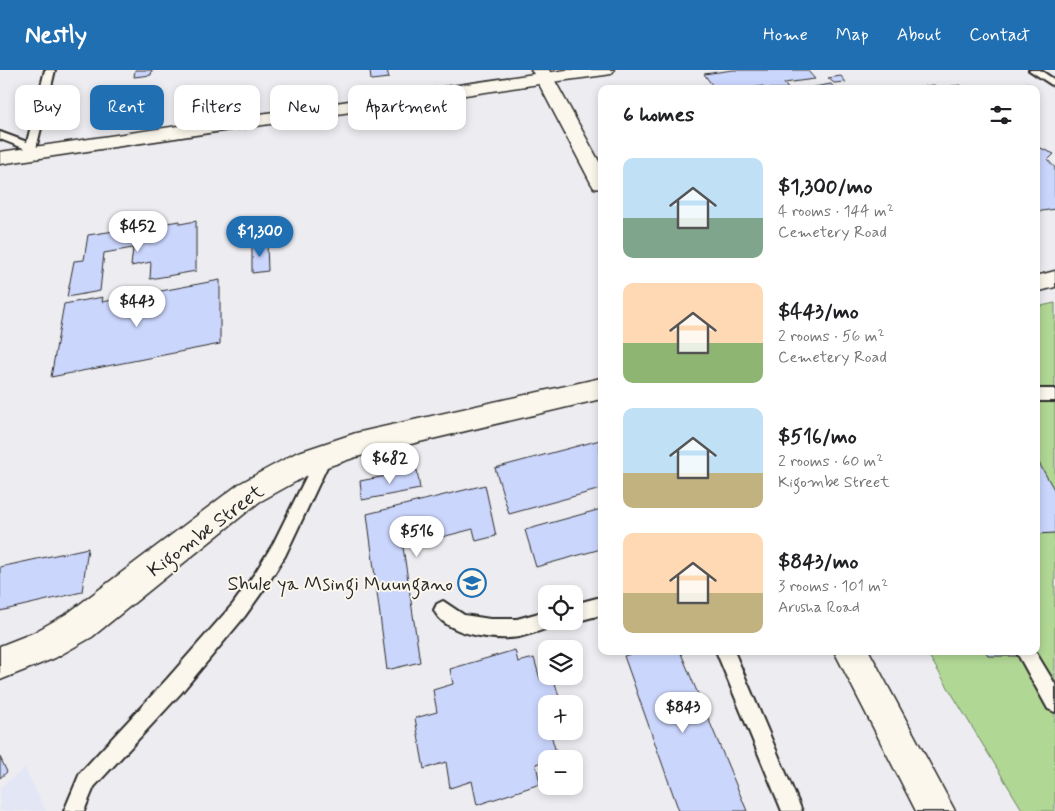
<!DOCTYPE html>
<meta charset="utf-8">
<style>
body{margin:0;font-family:Mynerve,sans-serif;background:#f2f2f2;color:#202124;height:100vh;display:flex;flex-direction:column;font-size:19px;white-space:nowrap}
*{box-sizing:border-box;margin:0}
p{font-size:16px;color:#757577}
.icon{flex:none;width:28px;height:28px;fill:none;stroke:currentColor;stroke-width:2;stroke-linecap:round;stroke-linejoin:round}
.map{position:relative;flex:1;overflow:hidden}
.drawer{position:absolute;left:598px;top:15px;width:442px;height:570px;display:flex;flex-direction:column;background:#fff;border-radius:10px;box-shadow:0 2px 8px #0003}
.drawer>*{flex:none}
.guide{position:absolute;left:15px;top:15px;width:475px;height:45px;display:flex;gap:10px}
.tools{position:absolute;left:538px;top:515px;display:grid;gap:10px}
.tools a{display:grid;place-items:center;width:45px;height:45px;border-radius:10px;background:#fff;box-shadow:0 2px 8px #0003;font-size:25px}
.price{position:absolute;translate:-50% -42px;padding:0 11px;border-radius:18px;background:#fff;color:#222;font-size:16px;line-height:32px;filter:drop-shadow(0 1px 2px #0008)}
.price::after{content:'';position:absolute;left:50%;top:30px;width:15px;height:11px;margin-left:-8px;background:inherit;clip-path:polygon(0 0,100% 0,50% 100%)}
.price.current{background:#1f6fb2;color:#fff}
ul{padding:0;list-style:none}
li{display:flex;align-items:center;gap:15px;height:125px;padding:0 25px}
li span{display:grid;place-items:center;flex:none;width:140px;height:100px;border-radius:10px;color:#555}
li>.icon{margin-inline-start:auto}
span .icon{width:60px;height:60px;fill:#fffc;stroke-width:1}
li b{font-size:21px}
h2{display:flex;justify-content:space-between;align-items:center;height:60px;padding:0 25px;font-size:21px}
.tag{padding:0 18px;border-radius:10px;background:#fff;box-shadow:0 2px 8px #0003;font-size:18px;line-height:45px}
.tag.current{background:#1f6fb2;color:#fff}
header{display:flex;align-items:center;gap:30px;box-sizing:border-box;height:70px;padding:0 25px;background:#1f6fb2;color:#fff}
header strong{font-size:24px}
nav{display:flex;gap:28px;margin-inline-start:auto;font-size:18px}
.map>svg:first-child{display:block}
</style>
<header>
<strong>Nestly</strong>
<nav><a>Home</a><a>Map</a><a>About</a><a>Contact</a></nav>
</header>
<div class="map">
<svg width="1055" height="741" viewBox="0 0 1055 741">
<rect width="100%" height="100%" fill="#ededf1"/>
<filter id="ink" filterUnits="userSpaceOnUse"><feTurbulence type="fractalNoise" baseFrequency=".02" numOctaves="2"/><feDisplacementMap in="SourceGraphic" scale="10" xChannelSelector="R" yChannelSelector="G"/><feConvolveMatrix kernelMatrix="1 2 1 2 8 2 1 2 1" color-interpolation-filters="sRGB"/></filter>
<g filter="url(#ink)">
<!-- built -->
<path fill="#e3e6f5" d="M25,698l21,43h-46v-24z"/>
<!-- green -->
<path fill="#b0d794" stroke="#6e8160" d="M1055,233v508h-32l-97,-160h110v-344z"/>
<!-- building -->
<path fill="#cbd6fd" stroke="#2b2b2b" d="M135,0h17l-1,5 -17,2z
M370,0h17l2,8 -18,2z
M733,0h74l8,9 -31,4 4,6h-24l-1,-3 -16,3h-32l-11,-15z
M841,6l5,6 -12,1 -6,-5z
M1028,13l7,6h-14l-4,-4z
M831,14l4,5h-19l-2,-2z
M934,15l4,3 23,-3 4,4h-58z
M1036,76l18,8 -6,6 7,8v41l-19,3z
M180,151v3l16,-3v50l-46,8 1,-17 -20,4 2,-18 -29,5 -4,38 -33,6 7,-36 10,-1 4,-25z
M267,173l1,28 -16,2v-28z
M220,210v64l-169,33 13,-73 39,-7 -1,5z
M600,370l1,49 -92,25 -14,-46z
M1036,388l19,33v42l-19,1z
M417,400l3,19 -58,11 -2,-19z
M485,415l11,51 -20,5 -3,-12 -70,18 17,115 -33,8 -20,-156z
M601,439v40l-65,18 -11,-37z
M88,478l-6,44 -82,19v-44z
M515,580l3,12 16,-4 6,21 13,-3 8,28h-15v27h4l7,25 -21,8 4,20 -63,21 -5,-24 -22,7 -4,-26 -22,7 -9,-51 22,-6 -4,-22 20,-6 -3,-15z
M640,581h40l67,160h-68l-55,-155z
M986,581h41l2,5h-41z
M0,687l7,15 -7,6z"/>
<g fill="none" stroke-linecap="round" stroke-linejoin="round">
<defs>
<path id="lane" d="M45,0h10l-20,83 -5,3 -5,-3 1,-4 -26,-10v-7l27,10z
M1029,0h11l15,10v7z
M1036,319h19v12h-19z
M325,377l5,2 3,5 -48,102 -18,29 -22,31 -64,77 -87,94 -10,24h-20l16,-38 87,-94 66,-75 22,-31 18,-29 47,-95z
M601,527v18l-27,7 -1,-1 1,-17z
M443,531l21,14 26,4h27l29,-8v10h8l-2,5c-10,5 -22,8 -33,11 -24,4 -74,-2 -85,-27l3,-6z
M716,581h18l68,160h-20z
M1016,581h19l20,33v28l-7,-3z"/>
<path id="street" d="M566,0h48l-3,4 -6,1 -61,8 -6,-1 -3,-4 3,-4z
M1055,201v16l-19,5v-16z
M601,308v21l-245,58 -41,14 -56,31 -167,135 -37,21 -55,22v-34l33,-13 35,-20 171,-129 57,-31 60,-20z"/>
<path id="secondary" d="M531,0h18l52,95v24l-7,-1 -3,-5 -52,-99 -539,80v-12l534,-78z
M834,581h35l86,160h-39z"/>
</defs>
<!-- lane casing -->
<use href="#lane" stroke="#2b2b2b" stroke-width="4"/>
<!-- street casing -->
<use href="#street" stroke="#2b2b2b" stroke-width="3"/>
<!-- secondary casing -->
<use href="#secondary" stroke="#2b2b2b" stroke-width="3"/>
<!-- lane -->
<use href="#lane" fill="#fbf7ec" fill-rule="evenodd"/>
<!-- street -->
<use href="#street" fill="#fbf7ec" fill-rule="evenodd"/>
<!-- secondary -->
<use href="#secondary" fill="#fbf7ec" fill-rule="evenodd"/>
</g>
</g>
<!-- icons -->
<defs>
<symbol id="school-ring" viewBox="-11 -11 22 22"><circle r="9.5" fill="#fbf7ec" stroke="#1f6fb2" stroke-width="1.5"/><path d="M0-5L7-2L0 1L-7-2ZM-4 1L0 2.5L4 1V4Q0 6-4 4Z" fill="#1f6fb2"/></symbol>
</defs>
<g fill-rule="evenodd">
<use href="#school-ring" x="456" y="497" width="32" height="32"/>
</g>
<g text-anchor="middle" stroke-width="4" stroke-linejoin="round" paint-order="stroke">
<!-- street labels -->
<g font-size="20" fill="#2b2b2b" stroke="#fbf7ec">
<text transform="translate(205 460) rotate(-37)" y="7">Kigombe Street</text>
</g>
<!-- poi labels -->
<g font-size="20" fill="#2b2b2b" stroke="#fbf7ec" text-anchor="end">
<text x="453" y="520">Shule ya Msingi Muungano</text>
</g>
</g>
</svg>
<div class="tools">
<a><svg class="icon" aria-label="locate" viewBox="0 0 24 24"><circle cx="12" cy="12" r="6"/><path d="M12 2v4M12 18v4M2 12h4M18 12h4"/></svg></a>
<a><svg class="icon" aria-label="layers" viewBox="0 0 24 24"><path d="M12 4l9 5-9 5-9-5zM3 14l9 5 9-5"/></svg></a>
<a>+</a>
<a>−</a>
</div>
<b class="price" style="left:138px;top:183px">$452</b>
<b class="price current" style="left:260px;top:188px">$1,300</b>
<b class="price" style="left:137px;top:258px">$443</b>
<b class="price" style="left:390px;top:415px">$682</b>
<b class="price" style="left:417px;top:488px">$516</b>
<b class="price" style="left:683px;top:664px">$843</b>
<div class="guide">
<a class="tag">Buy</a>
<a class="tag current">Rent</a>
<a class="tag">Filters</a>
<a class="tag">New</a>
<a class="tag">Apartment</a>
</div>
<section class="drawer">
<h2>6 homes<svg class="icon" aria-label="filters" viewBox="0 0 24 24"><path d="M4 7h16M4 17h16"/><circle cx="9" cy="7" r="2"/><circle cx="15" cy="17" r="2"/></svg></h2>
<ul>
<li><span style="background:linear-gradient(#bfe0f5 60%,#7fa58c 0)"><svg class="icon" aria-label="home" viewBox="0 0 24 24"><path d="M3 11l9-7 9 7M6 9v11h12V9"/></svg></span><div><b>$1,300/mo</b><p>4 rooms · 144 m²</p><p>Cemetery Road</p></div></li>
<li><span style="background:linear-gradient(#ffd9b3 60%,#8fb573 0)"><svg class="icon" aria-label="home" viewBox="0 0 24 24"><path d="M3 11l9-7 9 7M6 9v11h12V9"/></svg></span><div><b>$443/mo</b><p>2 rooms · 56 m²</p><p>Cemetery Road</p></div></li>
<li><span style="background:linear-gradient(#bfe0f5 65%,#c2b280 0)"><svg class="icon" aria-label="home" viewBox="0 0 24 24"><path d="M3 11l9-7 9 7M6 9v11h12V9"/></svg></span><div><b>$516/mo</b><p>2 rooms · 60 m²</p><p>Kigombe Street</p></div></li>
<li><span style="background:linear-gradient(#ffd9b3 60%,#c2b280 0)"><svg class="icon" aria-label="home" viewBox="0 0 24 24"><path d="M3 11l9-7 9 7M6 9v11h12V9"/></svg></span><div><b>$843/mo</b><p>3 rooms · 101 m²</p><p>Arusha Road</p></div></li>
</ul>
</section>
</div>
